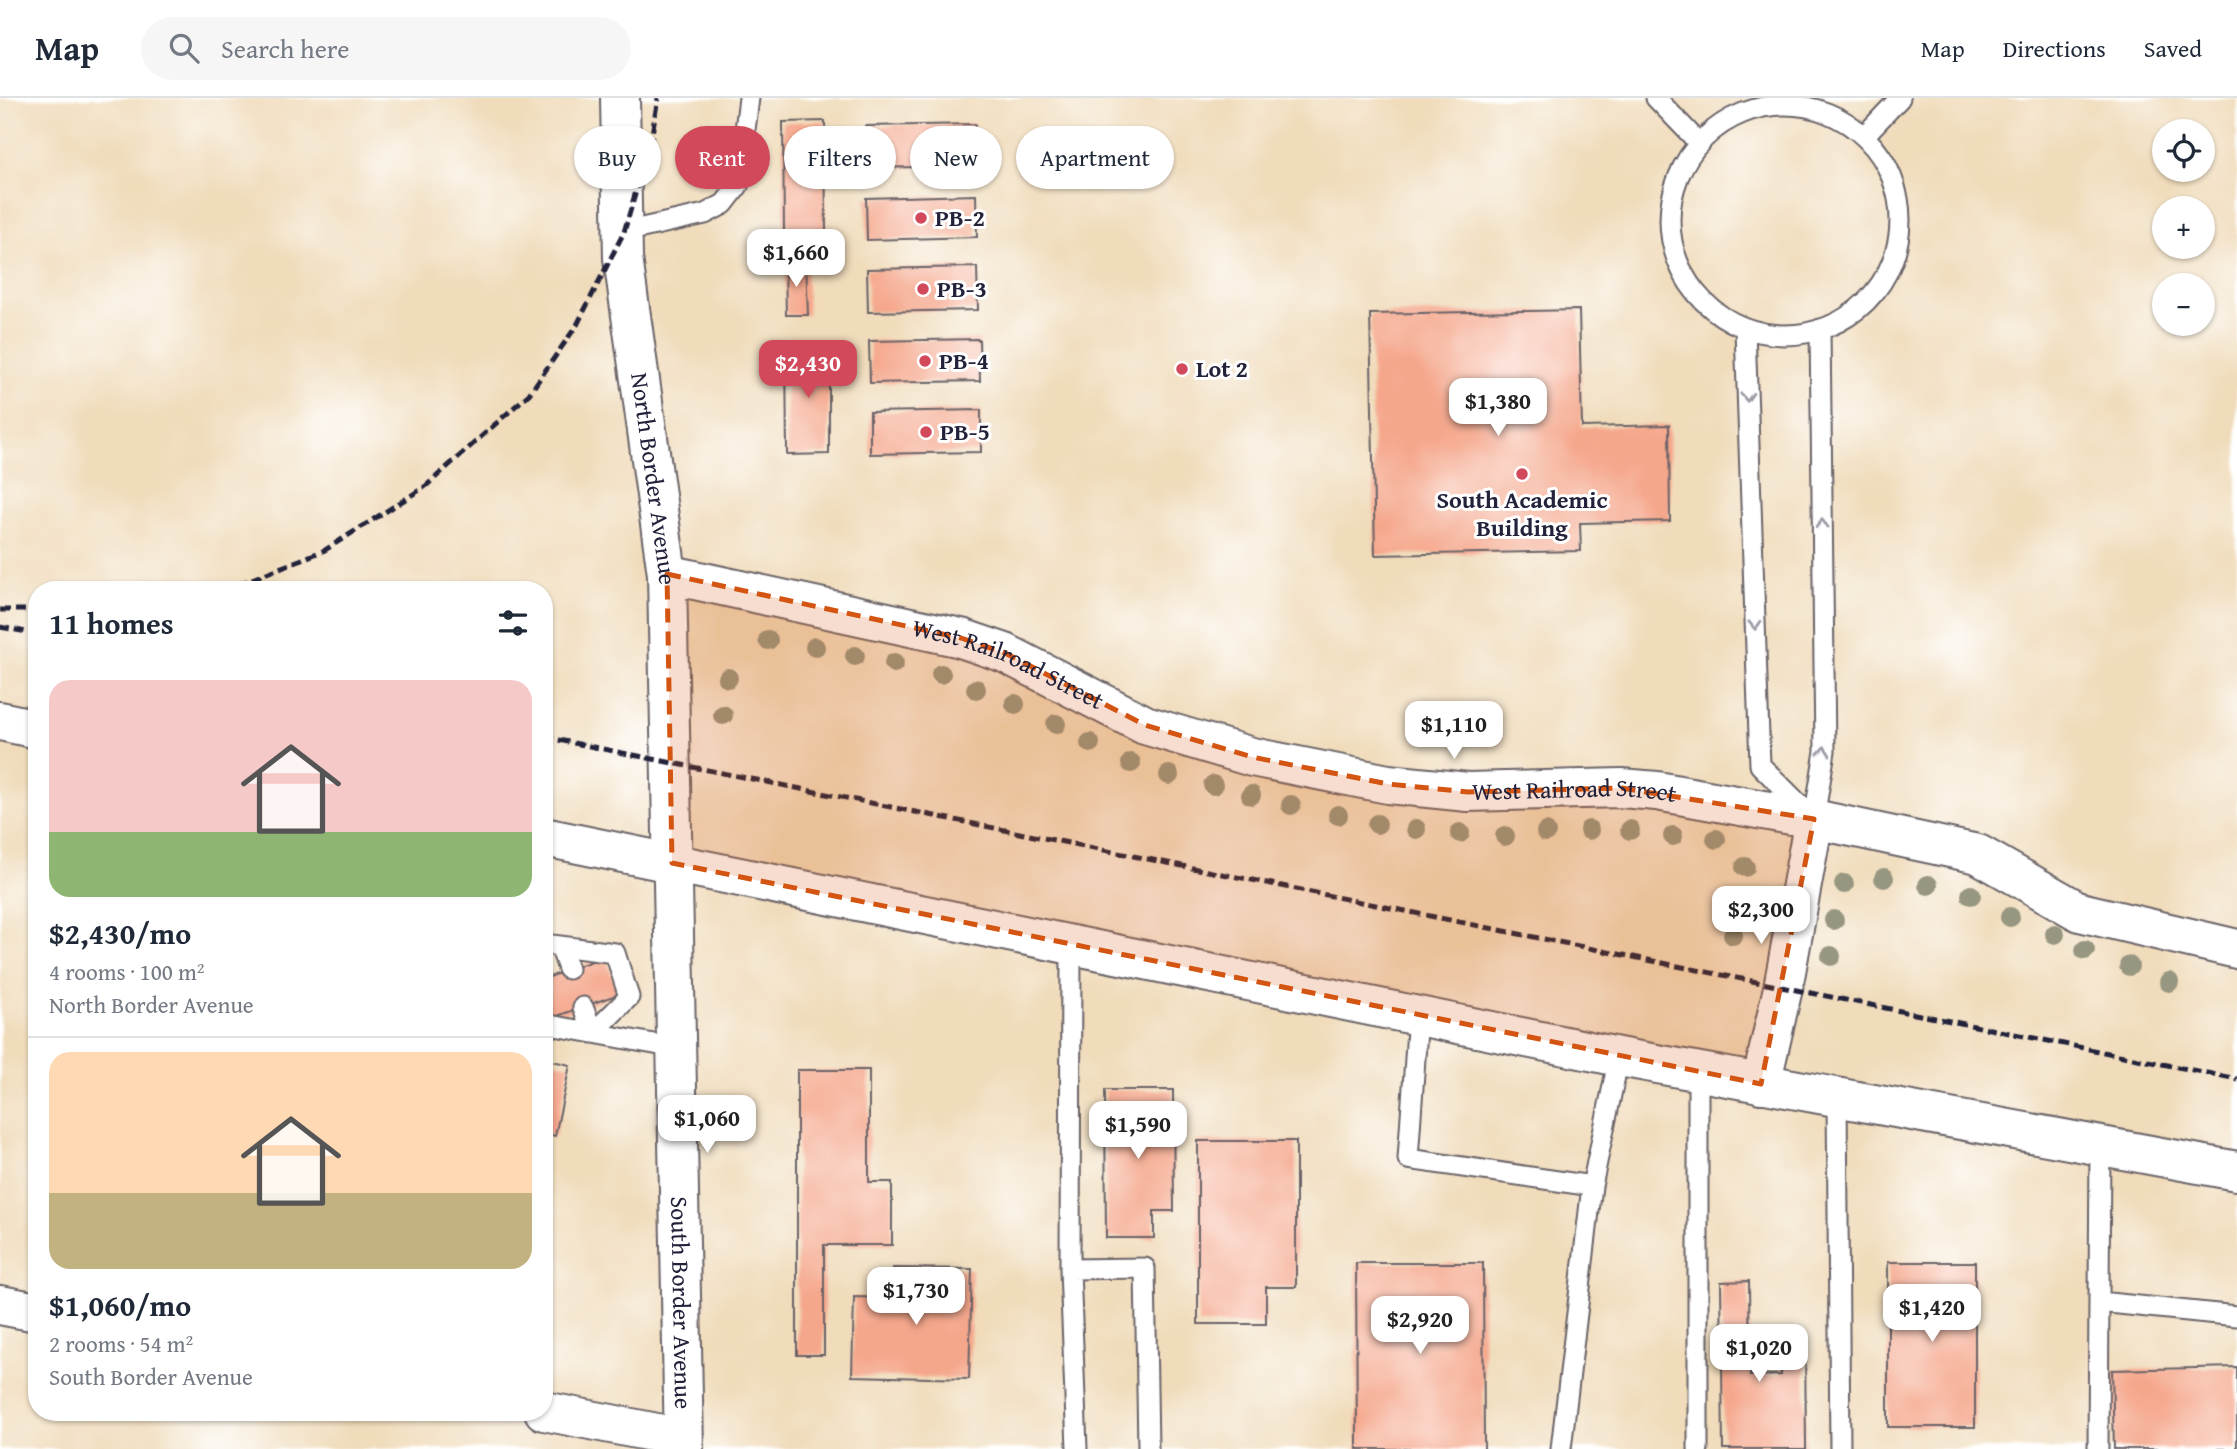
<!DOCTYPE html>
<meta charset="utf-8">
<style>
body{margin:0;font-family:"Gentium Book Plus",serif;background:#f6f6f7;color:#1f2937;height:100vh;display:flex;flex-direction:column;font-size:26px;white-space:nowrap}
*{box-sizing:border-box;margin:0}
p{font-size:23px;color:#747a83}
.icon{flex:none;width:38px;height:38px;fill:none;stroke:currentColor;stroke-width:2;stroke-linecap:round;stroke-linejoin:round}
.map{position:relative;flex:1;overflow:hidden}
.panel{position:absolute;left:28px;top:483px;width:525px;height:840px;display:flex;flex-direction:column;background:#fff;border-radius:28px;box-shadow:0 2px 5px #0004}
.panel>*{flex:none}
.guide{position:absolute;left:574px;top:28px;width:665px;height:63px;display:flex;gap:14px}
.fabs{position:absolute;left:2152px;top:21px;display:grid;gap:14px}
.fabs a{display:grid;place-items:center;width:63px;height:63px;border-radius:50%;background:#fff;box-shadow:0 2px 5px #0004;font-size:35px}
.price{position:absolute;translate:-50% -60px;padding:0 16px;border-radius:14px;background:#fff;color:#222;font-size:23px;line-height:46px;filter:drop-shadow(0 2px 4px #0008)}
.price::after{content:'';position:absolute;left:50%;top:42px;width:21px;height:16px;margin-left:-10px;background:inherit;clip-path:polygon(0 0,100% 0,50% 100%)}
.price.on{background:#d1495b;color:#fff}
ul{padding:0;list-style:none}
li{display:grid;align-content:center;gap:14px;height:371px;padding:0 21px}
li+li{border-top:2px solid #e0e1e3}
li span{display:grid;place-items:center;height:217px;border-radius:21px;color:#555}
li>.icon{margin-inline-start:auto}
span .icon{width:126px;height:126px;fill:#fffc;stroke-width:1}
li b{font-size:30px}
h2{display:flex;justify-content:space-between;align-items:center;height:84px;padding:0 21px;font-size:30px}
.pill{padding:0 24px;border-radius:32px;background:#fff;box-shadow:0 2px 5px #0004;font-size:24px;line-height:63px}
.pill.on{background:#d1495b;color:#fff}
header{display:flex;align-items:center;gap:42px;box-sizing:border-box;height:98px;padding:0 35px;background:#fff;border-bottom:2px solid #e0e1e3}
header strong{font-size:33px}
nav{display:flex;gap:38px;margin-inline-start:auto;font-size:24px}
.search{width:490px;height:63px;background:#f6f6f7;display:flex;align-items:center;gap:18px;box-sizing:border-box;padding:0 24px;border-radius:38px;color:#747a83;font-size:26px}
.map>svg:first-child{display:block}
</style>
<header>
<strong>Map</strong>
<div class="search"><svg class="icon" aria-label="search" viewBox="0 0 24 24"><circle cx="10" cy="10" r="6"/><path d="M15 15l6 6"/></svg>Search here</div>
<nav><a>Map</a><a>Directions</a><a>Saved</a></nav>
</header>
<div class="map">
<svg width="2237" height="1351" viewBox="0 0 2237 1351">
<rect width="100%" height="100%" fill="#fff"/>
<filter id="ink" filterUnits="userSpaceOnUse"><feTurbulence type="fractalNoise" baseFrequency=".0143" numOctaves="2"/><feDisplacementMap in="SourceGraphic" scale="14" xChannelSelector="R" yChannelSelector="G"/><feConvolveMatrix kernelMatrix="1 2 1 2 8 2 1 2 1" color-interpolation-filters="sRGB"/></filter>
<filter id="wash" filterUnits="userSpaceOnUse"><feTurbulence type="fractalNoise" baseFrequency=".00686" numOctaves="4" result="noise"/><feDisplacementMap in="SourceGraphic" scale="28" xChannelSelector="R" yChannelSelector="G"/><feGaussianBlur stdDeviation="1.57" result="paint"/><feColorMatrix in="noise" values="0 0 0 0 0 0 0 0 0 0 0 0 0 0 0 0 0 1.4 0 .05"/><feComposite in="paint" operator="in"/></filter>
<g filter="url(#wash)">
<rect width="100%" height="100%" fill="#f0dbba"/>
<g id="blocks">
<!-- building -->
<path fill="#f5a78c" d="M825,23l1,111h-42l-1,-110z
M975,26l1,42 -110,2 -1,-42z
M976,97l1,42 -110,3 -1,-42z
M806,165l2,52h-22l-1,-51z
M977,169l1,43 -110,2 -1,-43z
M1579,212l3,117 87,-2 1,96 -90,2 1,28 -206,4 -5,-241z
M979,241l1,42 -110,2 -1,-42z
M786,247h43v109l-42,1z
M981,312v42l-111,2v-42z
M605,858l14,38 -73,26 -2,-41z
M544,961l26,6 -15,71 -11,-3z
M797,972h72v112h23v63h-68v110h-27z
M1105,992h68l1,121h-20v27h-48z
M1198,1043h98v146h-30v37h-68z
M1888,1164h87v165h-87z
M1356,1165h127l1,186h-127z
M893,1170l79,1 -3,110 -117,-3 2,-79 38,1z
M1749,1183l1,95 31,-1 -1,-40h25l1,114h-83l-2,-167z
M2237,1269v82h-123l-2,-79z"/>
</g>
</g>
<g filter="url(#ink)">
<use href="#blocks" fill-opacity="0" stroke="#6a6367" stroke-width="2"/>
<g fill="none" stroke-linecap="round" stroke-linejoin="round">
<defs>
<path id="service" d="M1656,0l42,44
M1670 122a115 115 0 1 1 230 0a115 115 0 1 1-230 0Z
M1865,37l35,-37
M624,134l81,-18 19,-10 14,-18 11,-88
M1745,231l15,436 47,47
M1814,721l11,-68 -5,-422
M544,846l16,2 8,23
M1071,847l-1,324 7,180
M560,848l55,7 14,44 -36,36 -10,-26
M1418,917l-10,144 184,27 -31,263
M544,926l132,24
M1698,974v377
M1837,1000l3,351
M1592,1088l27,-129
M1070,1171l75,-1 3,181
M2099,1204l138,14
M2098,1351l2,-303"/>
<g id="minor">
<path id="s1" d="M667,476l294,64 44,15 140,72 107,32 136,27 80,8 153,-4 36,3 157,28 164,35 102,58 157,37"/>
<path d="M1761,986l22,-96 31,-169"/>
<path d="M0,1207l37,7"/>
<path d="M544,1313l139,27"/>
</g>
<g id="tertiary">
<path id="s2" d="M620,0l3,160 44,316 17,875"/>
</g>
<path id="primary" d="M0,623l37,8
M544,739l1075,220 618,114"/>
</defs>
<!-- service casing -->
<use href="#service" stroke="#6a6367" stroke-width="23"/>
<!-- minor casing -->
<use href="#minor" stroke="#6a6367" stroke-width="42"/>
<!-- tertiary casing -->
<use href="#tertiary" stroke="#6a6367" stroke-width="42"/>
<!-- primary casing -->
<use href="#primary" stroke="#6a6367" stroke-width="42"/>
<!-- service -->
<use href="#service" stroke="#fff" stroke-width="19"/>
<!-- minor -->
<use href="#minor" stroke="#fff" stroke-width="38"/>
<!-- tertiary -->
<use href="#tertiary" stroke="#fff" stroke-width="38"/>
<!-- primary -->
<use href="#primary" stroke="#fff" stroke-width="38"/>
<!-- rail -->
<path stroke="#22223b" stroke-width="5" stroke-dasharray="10 5" stroke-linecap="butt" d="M224,492l101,-40 101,-64 103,-92 48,-69 47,-93 27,-92 7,-42
M0,512h37
M0,529l37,7
M544,639l1693,342"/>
</g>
<!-- trees -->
<g fill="#979680">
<circle cx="768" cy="542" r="10"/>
<circle cx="815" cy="549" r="10"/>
<circle cx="855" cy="558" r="10"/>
<circle cx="894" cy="565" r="10"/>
<circle cx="941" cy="576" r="10"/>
<circle cx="728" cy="580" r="10"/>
<circle cx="976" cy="591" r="10"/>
<circle cx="1015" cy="606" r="10"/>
<circle cx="723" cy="617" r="10"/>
<circle cx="1056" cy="626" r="10"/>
<circle cx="1090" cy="645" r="10"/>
<circle cx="1131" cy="665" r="10"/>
<circle cx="1169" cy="677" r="10"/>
<circle cx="1213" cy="687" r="10"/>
<circle cx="1251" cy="697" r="10"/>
<circle cx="1291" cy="707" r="10"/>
<circle cx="1338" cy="717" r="10"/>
<circle cx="1377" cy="726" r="10"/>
<circle cx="1416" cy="731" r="10"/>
<circle cx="1589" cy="732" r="10"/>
<circle cx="1630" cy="732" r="10"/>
<circle cx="1546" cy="734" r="10"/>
<circle cx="1460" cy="735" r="10"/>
<circle cx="1505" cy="738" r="10"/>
<circle cx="1673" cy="738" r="10"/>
<circle cx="1716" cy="741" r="10"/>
<circle cx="1745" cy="769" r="10"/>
<circle cx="1884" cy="780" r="10"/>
<circle cx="1844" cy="786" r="10"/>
<circle cx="1928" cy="787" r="10"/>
<circle cx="1971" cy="797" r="10"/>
<circle cx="1741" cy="803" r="10"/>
<circle cx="2010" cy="819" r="10"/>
<circle cx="1834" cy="822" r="10"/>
<circle cx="2055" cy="836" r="10"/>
<circle cx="1733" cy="837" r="10"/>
<circle cx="2085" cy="852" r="10"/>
<circle cx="1831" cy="858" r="10"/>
<circle cx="2129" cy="868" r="10"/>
<circle cx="2169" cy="884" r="10"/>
</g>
<!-- one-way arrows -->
<defs><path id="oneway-chevron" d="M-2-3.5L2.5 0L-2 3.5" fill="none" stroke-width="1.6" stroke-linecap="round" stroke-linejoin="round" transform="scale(1.75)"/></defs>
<g stroke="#9c9ca7">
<use href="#oneway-chevron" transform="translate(1747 299) rotate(88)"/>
<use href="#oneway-chevron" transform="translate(1822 426) rotate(-91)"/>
<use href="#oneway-chevron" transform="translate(1755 527) rotate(88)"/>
<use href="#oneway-chevron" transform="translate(1824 653) rotate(-85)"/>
</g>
</g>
<!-- marked area -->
<path fill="#d45411" fill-opacity="0.2" stroke="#d45411" stroke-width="5" stroke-dasharray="14 9" stroke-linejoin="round" d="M667,476l294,64 44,15 140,72 107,32 136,27 80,8 153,-4 193,31 -53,265 -1089,-221z"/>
<!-- markers -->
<g fill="#d1495b" stroke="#fff" stroke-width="2.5">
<circle cx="921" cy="120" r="7"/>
<circle cx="923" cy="191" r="7"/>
<circle cx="925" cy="263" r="7"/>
<circle cx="1182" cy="271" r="7"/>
<circle cx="926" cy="334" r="7"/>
<circle cx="1522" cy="376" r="7"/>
</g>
<g text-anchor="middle" stroke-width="6" stroke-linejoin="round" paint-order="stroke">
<!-- poi labels -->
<g font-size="24" font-weight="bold" fill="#22223b" stroke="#fff" text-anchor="start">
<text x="935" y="128">PB-2</text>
<text x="937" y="199">PB-3</text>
<text x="939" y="271">PB-4</text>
<text x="1196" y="279">Lot 2</text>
<text x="940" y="342">PB-5</text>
<text x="1522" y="410" text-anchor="middle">South Academic<tspan x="1522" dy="28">Building</tspan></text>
</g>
<!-- street labels -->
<g font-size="24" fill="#22223b" stroke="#fff">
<text dy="8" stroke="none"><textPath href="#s2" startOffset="383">North Border Avenue</textPath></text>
<text dy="8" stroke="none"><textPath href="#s1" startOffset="354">West Railroad Street</textPath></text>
<text dy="8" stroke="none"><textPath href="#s1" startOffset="942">West Railroad Street</textPath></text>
<text dy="8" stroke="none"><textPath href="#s2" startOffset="1208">South Border Avenue</textPath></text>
</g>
</g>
</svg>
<div class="fabs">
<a><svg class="icon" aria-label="locate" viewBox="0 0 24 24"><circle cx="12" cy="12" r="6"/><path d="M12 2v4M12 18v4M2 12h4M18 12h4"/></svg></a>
<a>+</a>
<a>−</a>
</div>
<b class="price" style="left:796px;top:191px">$1,660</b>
<b class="price on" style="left:808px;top:302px">$2,430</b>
<b class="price" style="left:1498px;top:340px">$1,380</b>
<b class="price" style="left:1454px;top:663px">$1,110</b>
<b class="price" style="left:1761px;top:848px">$2,300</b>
<b class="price" style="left:707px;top:1057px">$1,060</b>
<b class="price" style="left:1138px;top:1063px">$1,590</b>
<b class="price" style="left:916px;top:1229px">$1,730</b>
<b class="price" style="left:1932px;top:1246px">$1,420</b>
<b class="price" style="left:1420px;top:1258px">$2,920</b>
<b class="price" style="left:1759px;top:1286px">$1,020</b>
<div class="guide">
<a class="pill">Buy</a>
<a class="pill on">Rent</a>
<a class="pill">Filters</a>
<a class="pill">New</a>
<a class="pill">Apartment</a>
</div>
<section class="panel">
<h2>11 homes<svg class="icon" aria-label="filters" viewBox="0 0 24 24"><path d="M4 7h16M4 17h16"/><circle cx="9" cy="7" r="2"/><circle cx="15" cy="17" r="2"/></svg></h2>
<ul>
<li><span style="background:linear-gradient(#f6c9c9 70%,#8fb573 0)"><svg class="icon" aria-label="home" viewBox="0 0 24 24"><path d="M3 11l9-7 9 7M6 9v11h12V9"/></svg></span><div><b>$2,430/mo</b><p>4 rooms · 100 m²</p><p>North Border Avenue</p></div></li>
<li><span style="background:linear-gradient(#ffd9b3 65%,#c2b280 0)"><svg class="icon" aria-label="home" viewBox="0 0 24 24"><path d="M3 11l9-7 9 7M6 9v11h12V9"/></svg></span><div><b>$1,060/mo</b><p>2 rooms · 54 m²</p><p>South Border Avenue</p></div></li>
</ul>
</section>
</div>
